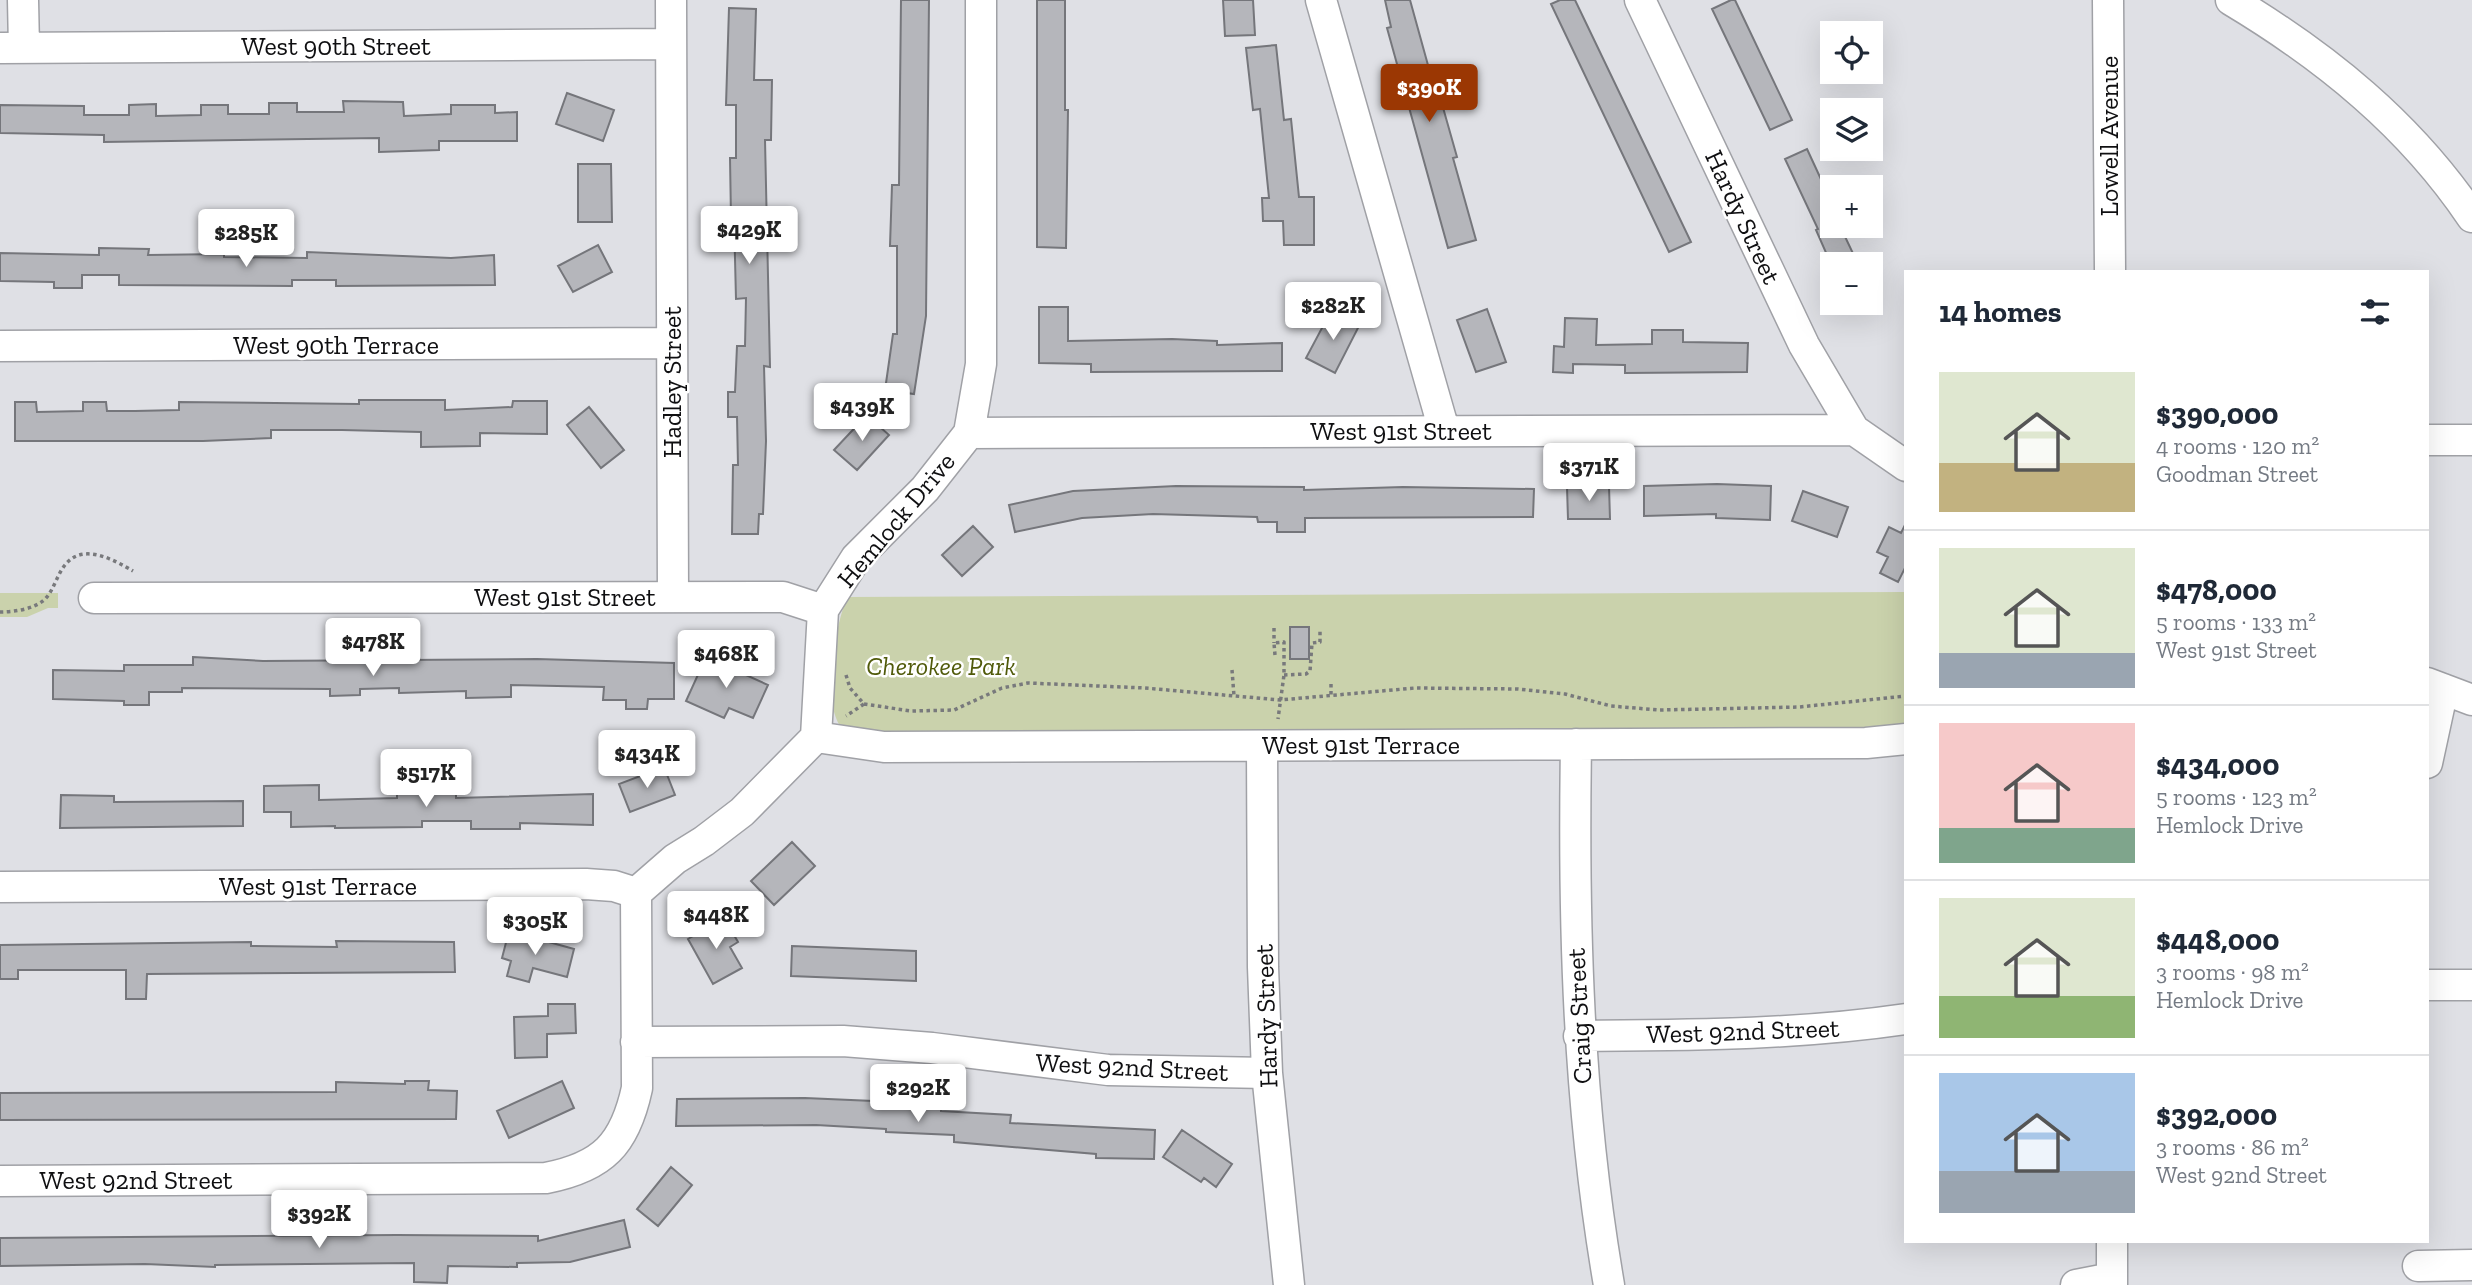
<!DOCTYPE html>
<meta charset="utf-8">
<style>
body{margin:0;font-family:"Zilla Slab",serif;background:#f6f6f7;color:#1f2937;height:100vh;display:flex;flex-direction:column;font-size:26px;white-space:nowrap}
*{box-sizing:border-box;margin:0}
p{font-size:23px;color:#747a83}
.icon{flex:none;width:38px;height:38px;fill:none;stroke:currentColor;stroke-width:2;stroke-linecap:round;stroke-linejoin:round}
.map{position:relative;flex:1;overflow:hidden}
.side{position:absolute;left:1904px;top:270px;width:525px;height:973px;display:flex;flex-direction:column;background:#fff;border-radius:0px;box-shadow:0 7px 28px #0002}
.side>*{flex:none}
.buttons{position:absolute;left:1820px;top:21px;display:grid;gap:14px}
.buttons a{display:grid;place-items:center;width:63px;height:63px;border-radius:0px;background:#fff;box-shadow:0 7px 28px #0002;font-size:35px}
.price{position:absolute;translate:-50% -60px;padding:0 16px;border-radius:7px;background:#fff;color:#222;font-size:23px;line-height:46px;filter:drop-shadow(0 2px 4px #0008)}
.price::after{content:'';position:absolute;left:50%;top:42px;width:21px;height:16px;margin-left:-10px;background:inherit;clip-path:polygon(0 0,100% 0,50% 100%)}
.price.selected{background:#9b3703;color:#fff}
ul{padding:0;list-style:none}
li{display:flex;align-items:center;gap:21px;height:175px;padding:0 35px}
li+li{border-top:2px solid #e0e1e3}
li span{display:grid;place-items:center;flex:none;width:196px;height:140px;border-radius:0px;color:#555}
li>.icon{margin-inline-start:auto}
span .icon{width:84px;height:84px;fill:#fffc;stroke-width:1}
li b{font-size:30px}
h2{display:flex;justify-content:space-between;align-items:center;height:84px;padding:0 35px;font-size:30px}
.map>svg:first-child{display:block}
</style>
<div class="map">
<svg width="2472" height="1285" viewBox="0 0 2472 1285">
<rect width="100%" height="100%" fill="#dfe0e5"/>
<!-- green -->
<path fill="#cad2ac" d="M1906,592v133l-41,5 -962,5 -63,-9c-19,-31 -5,-97 7,-129z
M0,593h58v15h-10l-21,9h-27z"/>
<!-- building -->
<path fill="#b5b6bb" stroke="#75767b" stroke-width="2" d="M901,0h28l-3,316 -12,78 -29,-4 8,-56h4v-88h-7l2,-61h7z
M1037,0h28v110h3l-2,138 -29,-1z
M1223,0h30l2,35 -30,1z
M1385,0h25l29,105 3,-1 15,53 -4,1 23,82 -28,8 -61,-220 4,-1z
M1560,0h15l116,242 -22,10 -118,-248z
M1731,0h4l57,120 -22,10 -58,-121z
M729,8l27,1 -2,71h18l-1,60h-6l5,227 -6,-1 2,75 -3,73h-4l-1,20h-26l1,-69h5l-1,-48h-9v-25h7l2,-46h8l1,-48 -10,1 -2,-81h-3l-1,-60h6v-53h-10z
M1276,45l8,75 7,-1 8,78h15v48h-30l-1,-24h-20l-1,-23h7l-9,-89 -7,1 -7,-62z
M567,93l47,17 -11,31 -47,-17z
M343,101l60,1 1,14 47,-2v-9h44v8l22,-1v29h-78v9l-60,2v-14l-275,4v-7l-104,-2v-28l84,1v9h45v-10l27,-1v12l45,-1v-10h27v9h41v-11h28v9h47z
M1807,149l25,54v23h8l18,38h-27l-15,-34 2,-1 -33,-70z
M578,164h33l1,58h-34z
M598,245l14,27 -39,20 -15,-26z
M99,248l50,1 -1,6 76,-1v3l83,1v-6l144,6 43,-3 1,30 -159,1v-6h-44v6l-173,-1v-10h-37v13h-28v-6l-54,-1v-28l99,2z
M1039,307h29v34l104,-2 45,2v4l65,-2v28l-191,1v-8l-52,-1z
M1487,309l19,53 -30,10 -19,-52z
M1331,311l28,15 -24,47 -29,-15z
M1565,318l32,1 -1,26 56,-1v-14h31v12l65,1 -1,29 -122,1v-8l-52,-1v9l-20,-1 1,-26 10,1z
M359,400h86v10l67,-3 1,-6h34v33l-67,-1v13l-59,1v-15l-79,-2h-71v8l-68,3h-188v-39h21l1,10 46,-1v-9h23l1,9h28l44,-1v-8l180,2z
M589,407l35,43 -23,18 -34,-43z
M864,418h6l19,17 -32,35 -23,-20z
M1717,484l54,2 -1,34 -54,-2v-4l-72,2v-30z
M1176,486l128,1v3l99,-3 131,2 -1,28 -228,1v14h-28v-10h-19l-1,-5 -104,-3 -71,4 -67,14 -6,-27 64,-14z
M1609,486l1,33h-42l-1,-32z
M1803,491l45,16 -11,30 -45,-16z
M1906,523v43l-8,16 -18,-9 8,-16 -11,-5 12,-25 12,6z
M973,526l20,21 -31,29 -20,-21z
M1290,627h19v32h-19z
M193,657l70,4 274,-2 137,4v36h-26l-1,10h-21v-9h-23l1,-13 -93,-2v12l-45,1v-7l-67,2v-5l-39,1v6l-30,1v-7l-148,-1v4h-33v13h-25v-4l-71,-2v-29l71,1v-6h69z
M706,657l62,28 -15,33 -24,-10 -5,10 -38,-17z
M664,767l11,28 -45,17 -11,-28z
M319,785v15l78,-2v-8l59,-1v9l137,-4v31l-73,-2v6h-49v-8h-49v6l-87,1v-2l-44,1v-15h-27v-26z
M61,795l53,1v6l129,-1v25l-183,2z
M792,842l23,24 -41,39 -23,-24z
M724,918l14,24 -8,5 12,21 -29,16 -25,-45z
M509,931l65,18 -7,28 -34,-9 -4,14 -22,-6 4,-15 -9,-3z
M336,941l118,1 1,30 -308,2 -1,25h-20v-29h-108v9h-18v-34l251,-3v4l86,1z
M792,946l124,5v30l-125,-5z
M548,1004h27l1,29 -29,1v23l-32,1 -1,-41 34,-1z
M405,1081h24l-1,9 29,1 -1,28 -456,1v-27l336,-1v-10l69,2z
M562,1081l12,27 -65,30 -12,-27z
M805,1098l68,3v3l68,3v4l70,4 -1,8 145,7 -1,29 -58,-1v-4l-142,-12v-7l-68,-3v-3l-70,-4 -140,1 1,-27z
M1182,1130l50,34 -16,23 -12,-9 -3,4 -38,-25z
M671,1167l21,18 -34,41 -21,-17z
M624,1220l6,27 -60,15 -53,1v4l-69,-1 -1,17 -33,-1v-19l-199,2v2l-70,-3 -145,2v-28l397,-3 141,1v5z"/>
<g fill="none" stroke-linecap="round" stroke-linejoin="round">
<defs>
<path id="minor" d="M23,0l1,48
M671,0l2,597
M1321,0l123,430
M1640,0l164,345 50,85
M2108,0l2,271
M2231,0c95,57 179,125 241,217
M0,48l671,-4
M0,346l672,-3
M969,433l885,-3 52,36
M2427,440h45
M94,598l689,-1 40,13
M2427,683l45,17
M816,737l68,10 982,-4 40,-4
M1576,744c-3,182 2,361 33,541
M1262,746l1,221 4,106 22,212
M2427,763l16,-74
M0,887l586,-3 28,2 22,7
M2427,985h45
M1579,1036c110,-1 218,-1 327,-17
M636,1042l207,-1 89,7 176,22 159,3
M0,1181l546,-3c57,-11 79,-34 91,-90l-1,-195 39,-34 29,-18 38,-29 74,-75 7,-127 33,-52 69,-69 44,-56 12,-69v-364
M2112,1241v44
M2418,1266l54,-1
M2076,1285l36,-7"/>
</defs>
<!-- minor casing -->
<use href="#minor" stroke="#a0a1a6" stroke-width="33"/>
<!-- path -->
<path stroke="#78797c" stroke-width="3.5" stroke-dasharray="3.5 3.5" stroke-linecap="butt" d="M0,612c14,0 36,-3 46,-14 8,-9 11,-23 19,-33 18,-23 49,-5 68,6
M1274,628v15
M1275,655l-1,-12 10,-1v33l-6,44
M1232,670l2,26
M846,675l4,13 14,16 -18,12
M1284,675l22,-1 4,-3 2,-28 8,-1v-13
M1331,684v13
M864,704l47,7 43,-1 48,-22 26,-5 117,5 135,12 135,-12 103,1 47,5 46,12 48,4 140,-3 107,-11"/>
<!-- minor -->
<use href="#minor" stroke="#fff" stroke-width="30"/>
</g>
<g text-anchor="middle" stroke-width="5" stroke-linejoin="round" paint-order="stroke">
<!-- street labels -->
<g font-size="26" fill="#0f0f11" stroke="#fff">
<text x="336" y="55">West 90th Street</text>
<text transform="translate(2109 136) rotate(-90)" y="9">Lowell Avenue</text>
<text transform="translate(1743 217) rotate(65)" y="9">Hardy Street</text>
<text x="336" y="354">West 90th Terrace</text>
<text transform="translate(672 382) rotate(-90)" y="9">Hadley Street</text>
<text x="1401" y="440">West 91st Street</text>
<text transform="translate(896 520) rotate(-50)" y="9">Hemlock Drive</text>
<text x="565" y="606">West 91st Street</text>
<text x="1361" y="754">West 91st Terrace</text>
<text x="318" y="895">West 91st Terrace</text>
<text transform="translate(1266 1016) rotate(-92)" y="9">Hardy Street</text>
<text transform="translate(1579 1016) rotate(-93)" y="9">Craig Street</text>
<text transform="translate(1743 1031) rotate(-2)" y="9">West 92nd Street</text>
<text transform="translate(1132 1067) rotate(3)" y="9">West 92nd Street</text>
<text x="136" y="1189">West 92nd Street</text>
</g>
<!-- park labels -->
<g font-size="26" font-style="italic" fill="#505a0a" stroke="#fff">
<text x="941" y="675">Cherokee Park</text>
</g>
</g>
</svg>
<div class="buttons">
<a><svg class="icon" aria-label="locate" viewBox="0 0 24 24"><circle cx="12" cy="12" r="6"/><path d="M12 2v4M12 18v4M2 12h4M18 12h4"/></svg></a>
<a><svg class="icon" aria-label="layers" viewBox="0 0 24 24"><path d="M12 4l9 5-9 5-9-5zM3 14l9 5 9-5"/></svg></a>
<a>+</a>
<a>−</a>
</div>
<b class="price selected" style="left:1429px;top:124px">$390K</b>
<b class="price" style="left:749px;top:266px">$429K</b>
<b class="price" style="left:246px;top:269px">$285K</b>
<b class="price" style="left:1333px;top:342px">$282K</b>
<b class="price" style="left:862px;top:443px">$439K</b>
<b class="price" style="left:1589px;top:503px">$371K</b>
<b class="price" style="left:373px;top:678px">$478K</b>
<b class="price" style="left:726px;top:690px">$468K</b>
<b class="price" style="left:647px;top:790px">$434K</b>
<b class="price" style="left:426px;top:809px">$517K</b>
<b class="price" style="left:716px;top:951px">$448K</b>
<b class="price" style="left:535px;top:957px">$305K</b>
<b class="price" style="left:918px;top:1124px">$292K</b>
<b class="price" style="left:319px;top:1250px">$392K</b>
<section class="side">
<h2>14 homes<svg class="icon" aria-label="filters" viewBox="0 0 24 24"><path d="M4 7h16M4 17h16"/><circle cx="9" cy="7" r="2"/><circle cx="15" cy="17" r="2"/></svg></h2>
<ul>
<li><span style="background:linear-gradient(#dfe7d0 65%,#c2b280 0)"><svg class="icon" aria-label="home" viewBox="0 0 24 24"><path d="M3 11l9-7 9 7M6 9v11h12V9"/></svg></span><div><b>$390,000</b><p>4 rooms · 120 m²</p><p>Goodman Street</p></div></li>
<li><span style="background:linear-gradient(#dfe7d0 75%,#9aa5b1 0)"><svg class="icon" aria-label="home" viewBox="0 0 24 24"><path d="M3 11l9-7 9 7M6 9v11h12V9"/></svg></span><div><b>$478,000</b><p>5 rooms · 133 m²</p><p>West 91st Street</p></div></li>
<li><span style="background:linear-gradient(#f6c9c9 75%,#7fa58c 0)"><svg class="icon" aria-label="home" viewBox="0 0 24 24"><path d="M3 11l9-7 9 7M6 9v11h12V9"/></svg></span><div><b>$434,000</b><p>5 rooms · 123 m²</p><p>Hemlock Drive</p></div></li>
<li><span style="background:linear-gradient(#dfe7d0 70%,#8fb573 0)"><svg class="icon" aria-label="home" viewBox="0 0 24 24"><path d="M3 11l9-7 9 7M6 9v11h12V9"/></svg></span><div><b>$448,000</b><p>3 rooms · 98 m²</p><p>Hemlock Drive</p></div></li>
<li><span style="background:linear-gradient(#a9c7e8 70%,#9aa5b1 0)"><svg class="icon" aria-label="home" viewBox="0 0 24 24"><path d="M3 11l9-7 9 7M6 9v11h12V9"/></svg></span><div><b>$392,000</b><p>3 rooms · 86 m²</p><p>West 92nd Street</p></div></li>
</ul>
</section>
</div>
